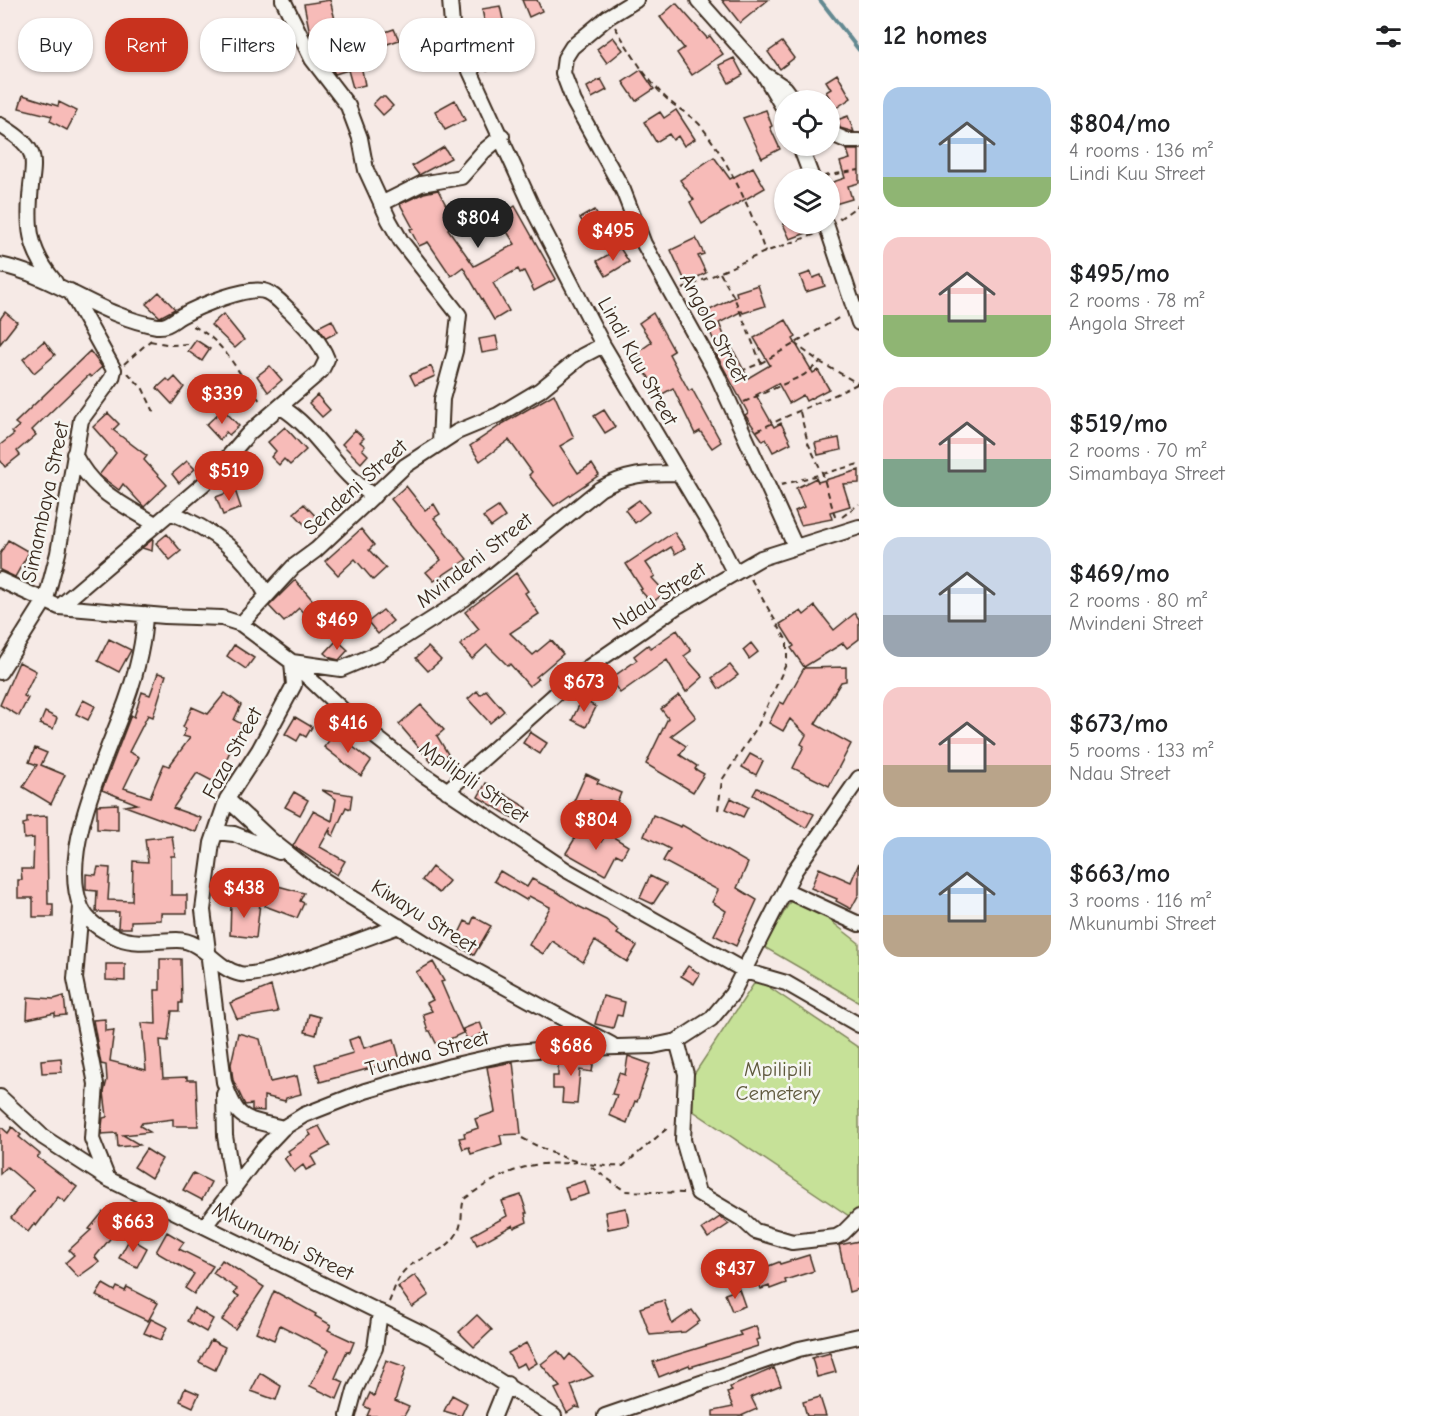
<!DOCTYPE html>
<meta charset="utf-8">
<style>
body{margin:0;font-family:"Comic Neue",sans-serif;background:#f2f2f2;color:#202124;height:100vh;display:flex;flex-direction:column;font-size:22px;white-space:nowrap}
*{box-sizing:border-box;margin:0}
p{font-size:20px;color:#757577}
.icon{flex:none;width:33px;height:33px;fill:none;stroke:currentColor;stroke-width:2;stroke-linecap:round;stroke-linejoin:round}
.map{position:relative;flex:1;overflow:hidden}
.drawer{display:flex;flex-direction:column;background:#fff;width:570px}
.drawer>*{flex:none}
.top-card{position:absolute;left:18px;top:18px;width:570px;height:54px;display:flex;gap:12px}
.buttons{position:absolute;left:774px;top:90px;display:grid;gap:12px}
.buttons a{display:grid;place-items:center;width:66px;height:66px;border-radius:50%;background:#fff;box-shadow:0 2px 4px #0004;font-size:30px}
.price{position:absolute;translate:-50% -51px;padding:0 14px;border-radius:21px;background:#c8321e;color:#fff;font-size:20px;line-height:39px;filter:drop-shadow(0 2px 3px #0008)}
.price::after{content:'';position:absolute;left:50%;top:36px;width:18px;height:14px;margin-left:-9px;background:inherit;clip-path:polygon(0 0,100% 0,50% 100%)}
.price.on{background:#222;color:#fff}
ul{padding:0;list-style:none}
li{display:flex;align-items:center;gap:18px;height:150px;padding:0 24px}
li span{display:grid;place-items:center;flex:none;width:168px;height:120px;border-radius:18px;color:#555}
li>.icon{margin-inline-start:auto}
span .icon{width:72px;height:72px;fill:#fffc;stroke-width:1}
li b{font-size:26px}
h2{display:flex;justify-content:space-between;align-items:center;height:72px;padding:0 24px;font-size:26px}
.tag{padding:0 21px;border-radius:24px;background:#fff;box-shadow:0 2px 4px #0004;font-size:21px;line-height:54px}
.tag.on{background:#c8321e;color:#fff}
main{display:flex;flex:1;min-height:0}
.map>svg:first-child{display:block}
</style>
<main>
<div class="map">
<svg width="859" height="1416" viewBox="0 0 859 1416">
<rect width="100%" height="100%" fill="#f6eae6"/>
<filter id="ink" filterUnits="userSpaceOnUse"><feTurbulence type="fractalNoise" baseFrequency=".0167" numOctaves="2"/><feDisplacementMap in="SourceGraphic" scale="12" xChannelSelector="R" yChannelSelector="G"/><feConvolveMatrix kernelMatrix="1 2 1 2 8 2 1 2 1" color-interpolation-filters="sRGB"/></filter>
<g filter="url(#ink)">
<!-- green -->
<path fill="#c6e198" stroke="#80865b" stroke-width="1.5" d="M795,893l64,50v59l-95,-55z
M757,979l102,69v159l-7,11 -175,-118z"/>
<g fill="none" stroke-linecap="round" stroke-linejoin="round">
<!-- stream -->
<path stroke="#638991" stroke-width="4" d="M820,0l39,50"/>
</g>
<!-- building -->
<path fill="#f7bbb8" stroke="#3b2a1e" stroke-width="1.5" d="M330,0l12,47 52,-18 5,11 -29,10 3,10 -12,5 4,20 -12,3 -5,-18 -13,4 -25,-40 -6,-30z
M522,0h15l5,11 -13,6z
M722,0h46l-28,23z
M676,3l31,35 3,-2 13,18 -31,21 -15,-22 7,-5 -24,-31z
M500,6l4,18 -11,2 13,38 -19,7 -8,-22 10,-4 -7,-36z
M613,37l10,13 -16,13 -10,-14z
M782,42l12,16 -14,11 -12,-17z
M282,43l10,14 -16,13 -10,-14z
M734,58l9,17 -14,8 -10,-18z
M641,70l13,19 -18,12 -13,-19z
M837,74l14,24 -15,10 -10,-16 5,-3 -5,-8z
M601,79l6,11 -15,8 -5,-11z
M23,95l35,11 1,-4 18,9 -10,19 -17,-9 2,-5 -33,-8z
M380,97h5l8,9 -10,9 -10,-11z
M455,100l10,20 -20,10 -10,-19z
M676,110l19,29 -11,7 -6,-10 -5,4 -4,-6 -13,8 -12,-20 16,-10 4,6z
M766,110l6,16 -2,1 10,22 -18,9 -19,-40z
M848,116l6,16 -14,-4 -3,-8z
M444,147l7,11 -32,17 -7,-9z
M847,150h12v33l-11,3 4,13 -17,5 -5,-21 15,-5 -5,-16 10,-3z
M714,157l16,22 23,-12 12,21 -63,36 -12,-22 4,-2 -14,-20z
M438,190l8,15 4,-2 10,18 -12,8 26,37 41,-22 -17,-26 17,-12 41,73 -22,12 -10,-20 -4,2 -2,-4 -25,14 16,28 -15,9 -31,-53 -12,9 -23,-34 -9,4 -9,-17 3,-1 -13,-24 24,-11z
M594,210l8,12 -14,9 -8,-13z
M783,224h22l4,8 -19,7z
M696,238l8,16 -6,2 8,17 -20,10 -15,-33z
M620,248l9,14 -23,14 -9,-15z
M811,272l2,6 8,-3 4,11 -19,6 -6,-16z
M758,285l7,21 -22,7 -1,-2 -23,12 10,24 2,-1 17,32 22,-13 -16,-27 32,-18 10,17 -3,2 20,34 5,-3 11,19 -23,12 -3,-6 -14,8 -11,-20 -22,12 18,32 7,-4 10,20 -18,9 -7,-13 -3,2 -18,-26 3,-2 -32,-59 3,-2 -17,-38 35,-18 -1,-4z
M159,292l16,17 -15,8 -14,-13z
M5,312l12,10 -17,22v-25z
M653,313l21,38 -5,3 20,37 3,-2 29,53 -9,6 -12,-17 -5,3 -22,-46 -14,8 -11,-20 -14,-13 6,-7 -2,-4 14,-10 -13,-19z
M223,314l21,26 -9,8 -24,-23z
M332,320l6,12 -12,6 -8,-11z
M496,336l3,14 -17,3 -3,-14z
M196,340l14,9 -8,12 -14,-10z
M44,341l11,14 -21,18 -11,-14z
M90,351l12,16 -11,10 -2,-2 -57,55 4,5 -19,16 3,4 -15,12 -5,-7v-15l14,-11 -2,-2 7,-6 -4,-3z
M270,366l12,14 -14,12 -11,-16z
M431,366l4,10 -20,9 -5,-10z
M175,377l9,10 -12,17 -15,-16 10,-9 3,3z
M554,394l20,44 -14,8 18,27 14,-9 7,11 -45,31 -25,-31 3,-3 -23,-32 -29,21 -10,-15 34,-23z
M317,395l13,15 -8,7 -13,-14z
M223,409l16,17 -10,9 -3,-3 -6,8 -14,-15z
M604,410l11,17 -10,6 -11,-17z
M108,413l11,11 -6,6 34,26 -3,4 23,25 -23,22 -21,-23 -4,6 -20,-15 17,-22 -23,-26z
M285,427l21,23 -16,15 -6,-6 -5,6 -8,-8 5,-6 -8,-9z
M355,430l9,8 -4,4 5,4 -3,3 6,6 -7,8 -19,-19z
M839,438l2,12 -23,5 -3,-12z
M187,461l8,8 -16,14 -7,-9z
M859,470v13l-16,1 7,22 -20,6 2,7 -31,6 -6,-14 9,-4 -8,-19 20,-10 2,4z
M406,486l19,24 9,-6 6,10 -6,4 33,41 -33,22 -8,-9 15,-12 -50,-61z
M235,490l6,18 -18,7 -7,-18z
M639,500l10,12 -14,11 -10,-13z
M304,504l19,20 -11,9 -18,-20z
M498,507l7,10 -14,10 -8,-10z
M361,529l13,16 -5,5 17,18 -13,12 -18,-21 -17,16 -13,-14z
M674,532l11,16 -10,6 -4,-7 -25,16 9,13 -3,2 13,14 -13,11 -12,-13 2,-1 -16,-25z
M167,534l14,17 -11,9 -14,-17z
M153,539l-1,12 -10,-3z
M8,540l21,12 -14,25 -15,-7v-16z
M516,573l12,18 -3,2 14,21 -29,19 23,22 18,-15 12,14 -27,23 2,2 -9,7 -19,-22 -2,2 -21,-21 -15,14 -12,-14 19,-16 -14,-17z
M295,580l29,33 -11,11 -14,-16 -15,14 -15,-16z
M815,606l19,24 21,-17 4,6v20l-12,9 -4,-5 -39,24 -13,-19 3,-2 -14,-22 21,-13 3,4z
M383,610l10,11 -15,13 -10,-12z
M677,630l14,21 -7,5 19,21 -17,15 -19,-32 -47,33 -10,-14 27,-19 -3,-4 14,-11 3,3z
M109,639l22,11 -12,22 -21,-11z
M337,640l11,10 -9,10 -8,-2 -6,-5z
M751,643l7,9 -9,7 -6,-9z
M234,645l20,13 -8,11 -19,-13z
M428,647l13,13 -13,11 -12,-13z
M19,662l17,9 -12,25 4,2 -9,18 -19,-11z
M730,665l8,10 -19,14 -7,-11z
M846,667v14l-5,1 -26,42 36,20 -22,42 -36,-18 11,-22 -3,-2 5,-9 -16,-16 -7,12 -14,-8 11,-21 4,2 20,-36z
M158,673l8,2 -13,42 -5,-2 -19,37 10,5 -15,31 26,9 14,-33 5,2 21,-28 -7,-2 3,-7 -3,-2 9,-20 16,7 17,-21 16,12 -7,15 8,4 -26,59 -19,-10 -24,35 28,10 -5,14 -71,-26 12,-2 -35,-14 29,-75 3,2 8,-25 8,3z
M486,690l18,21 -14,12 -22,-24 9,-8 3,4z
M679,695l17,22 -25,19 15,10 -6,9 17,11 -2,3 9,5 -11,18 -47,-28 22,-46 -7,-9z
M582,699l14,8 -10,20 -14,-7z
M83,700l12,6 -7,14 -12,-6z
M421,705l23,25 -7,6 11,18 -9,7 -3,-4 -5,5 -32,-38z
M45,712l12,6 -4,11 -13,-5z
M295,717l17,10 -6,10 -5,-3 -4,7 -12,-7z
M530,732l17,11 -7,11 -17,-11z
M335,733l36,28 -10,15 -37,-29z
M35,748l12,5 -6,12 24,10 -14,29 -28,-17 14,-22 -8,-3z
M750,754l13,7 -7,14 -14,-8z
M586,774l13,6 -2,3 24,10 -7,17 -24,-10 -4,7 -12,-6z
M486,783l41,25 -9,13 -40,-24z
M757,788l57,26 -8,14 -53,-33z
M322,790l30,5 -2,14 -4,-2 -13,29 -3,-2v-5l-10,18 25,14 -8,14 -44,-29 20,-35 19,10 4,-22z
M294,792l14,8 -8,15 -15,-8z
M731,798l17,9 -5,10 -17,-8z
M118,804v26l-21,-1v-24z
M653,815l28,12 1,-2 66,38 -11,25 20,12 -21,46 -22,-11 12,-24 -14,-9 6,-12 -55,-29 7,-12 -26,-13z
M47,816l1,88h5v13h-20v-19h-15v-18h4l-1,-11h12l1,-31 -10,1 -1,-15 4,-1v-6z
M580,830l21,12 6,-9 21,13 -6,11 -6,-3 -11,21 -39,-22z
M172,836l3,20h-4v39h16v18h-26v7l-30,1v7h-13l1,-16h-23l1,-21 -11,-1v-16l10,1 2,-8 12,1 -2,32 24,1 1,-40 15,1 -3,-23z
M859,863v31l-8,15 -15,-8 1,-2 -26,-11 8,-20 32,14z
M432,867l17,14 -10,12 -17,-13z
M500,871l27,16 5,-8 25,13 21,14 28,14 13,11 -2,3 20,12 -10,16 -32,-21 -12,21 -31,-21 -9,13 -14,-9 21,-38 -21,-11 -3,4 -32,-19z
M650,876l16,8 -13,20 -13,-6z
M278,886l26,7 -4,8 4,2 -7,15 -32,-12 8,-19 4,2z
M231,902l29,1 -4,35 -26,-3z
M474,917l17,9 -17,29 -20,-11 11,-23 6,3z
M160,959h21l1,44h-3v8h-7l-4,30 -8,-1 3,38 24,-1v3h9l2,46h-25v-7l-31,4 -2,3 10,6 -27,3 17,10 -22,2 -1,-14 -16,1 2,-16 4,-1 -3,-25 3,-12 -1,-15 -5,-1 -8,-44 12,-1v12l9,-1 -4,31 36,9 -4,-47 14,1 -1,-34h5z
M433,962l11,19 -3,1 22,51 -26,12 -7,-14h-2l-5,-17 9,-3 -5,-8 6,-3 -17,-28z
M106,964h19v17l-19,-1z
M688,966l12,8 -6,10 -13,-8z
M271,986l7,26 -41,7 -7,-16z
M64,996l2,19 -11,1v-3l-28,6 1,-22 26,2z
M603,996l22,6 -3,14 -5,-1 -4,13 -18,-4z
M309,1014l11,3 -4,18 -11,-3z
M480,1022l4,11 -17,7 -4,-11z
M238,1033l22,6 10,43 27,-6 4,18 -15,4 -1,3 -21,-5v15l-12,-1v-6l-7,1 -12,-25 -2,-16z
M360,1036l4,12 30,-9 6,21 -80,22 -5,-18 38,-11 -4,-13z
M628,1056l22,8 -13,38 -2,-1 -8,22 -18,-8 8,-20 -5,-1 7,-21 6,2z
M583,1057l11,1 -2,14 -12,-2 -3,34 -15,-1 1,-14h-10v-13h5v-17z
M61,1058l1,14 -20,1 -1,-13z
M513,1062l8,72 -21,1 2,9 -31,10 -2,-7 -6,2 -4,-11 6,-1 -1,-4 14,-5 -3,-9 20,-7 -8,-45z
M0,1126l8,7 4,-6 9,8 -2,2 21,17 -3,3 40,30 -12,15 -7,-5 -22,29 -2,-2 -6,8 -17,-14 23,-28 -27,-23 -7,7z
M319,1126l11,20 -19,10 5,9 -10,5 -3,-5 -9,7 -10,-14 6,-4 -2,-3 23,-16 -3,-4z
M146,1149l16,10 -11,19 -17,-11z
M193,1173l18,9 -9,18 -19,-10z
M585,1181l4,13 -20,6 -4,-13z
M521,1195l6,18h-2l2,9 -13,6 -1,-3 -36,20 -5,-10 35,-19 -5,-15z
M626,1208l3,17 -21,4 -3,-17z
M103,1212l15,13v4l-23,28 4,5 -21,15 -13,-14 9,-8 -5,-5 22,-20 -2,-1z
M720,1217l9,7 -21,14 -6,-9z
M167,1232l17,10 -5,7 34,17 -19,28 -9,-6 9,-14 -38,-22z
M130,1238l17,10 -10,19 -18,-9z
M859,1241v48l-10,3 -10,-47z
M809,1255l5,16 -29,9 1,3 -16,6 -1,-3 -8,3 -5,-15 5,-5 18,-7 1,2z
M222,1260l42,27 -29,42 -13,-9 17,-24 -5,-3 3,-4 -24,-16z
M415,1275l14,20 -17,12 -14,-20z
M103,1284l12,7 2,-4 8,4 2,-4 31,16 -10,18 -52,-25z
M739,1289l6,17 -13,5 -7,-17z
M274,1291l42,23 -1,2 16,9 -3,5 26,12 -4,10 -3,-1 -12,27 9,4 -7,17 -27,-13 19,-36 -49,-25 -6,15 -18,-8z
M664,1300l8,24 20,-14 8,11 -15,11 -35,3 -10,-27z
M194,1308l19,11 -7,13 -19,-11z
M477,1315l15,15 -18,17 -15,-15z
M151,1319l16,8 -6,13 -17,-7z
M756,1326l4,13 -4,1 2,6 -68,21 -1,-2 -30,12 -6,-15 88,-27 -2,-3z
M211,1340l14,7 -10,23 -16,-8z
M526,1343l11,20 -10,6 -3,-6 -8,4 -8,-14z
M558,1351l7,9 5,-6 23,22 -22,9 9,23 -4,-1 -9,6 -12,-24 5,-2 -19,-23z
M830,1353l6,19 -19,5 -5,-19z
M386,1360l20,7 -11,34 14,6 -5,9h-37l3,-7 -6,-3 6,-13 4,3z
M774,1368l7,17 -30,12 6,12 -16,7h-28v-5l20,-4 -6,-14 5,-2 -2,-4z
M260,1373l21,13 -5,14 -25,-9z
M185,1388l14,6 -6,13 -13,-6z
M452,1395l15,8 -6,13 -17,-5z
M820,1397l6,19h-19l-4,-14z"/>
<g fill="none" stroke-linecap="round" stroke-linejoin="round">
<defs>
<path id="minor" d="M283,0l29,59 36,47 12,32 6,32 23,50 12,21 58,74 -4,36 -13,48 -2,44
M450,0l2,25 18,46 66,144 67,130 111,187 20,40
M636,0l-28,17 -36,30 -7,11 -2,15 11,29 49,88 21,54 73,131 78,171
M698,0l65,73 21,36
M767,76l18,12 9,12
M0,125c11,7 26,16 31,28 4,9 1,23 0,33 -4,40 -3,63 24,96
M830,133l18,8h11
M800,146l12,32
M381,204l40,-20 40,-7 23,-26 18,-15
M826,224l33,99
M0,265c56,11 101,52 157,61 11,1 15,-5 24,-10 16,-9 69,-32 86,-24 9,4 17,14 24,20 15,15 28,27 36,47l-6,12 -72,62 -42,48 -148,126
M281,407c38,23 55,66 93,89
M74,454c20,39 46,48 81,70
M170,512c41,17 76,41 96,82
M0,580l59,27 106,9 57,2 19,6 51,38 57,54 75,59 142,95 179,101 41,12 73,42
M145,614c-1,30 -9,60 -19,88 -19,52 -68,151 -45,205 6,15 23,25 38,31 18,7 39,2 58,2 26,0 39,29 63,34 24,5 130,-38 159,-48
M241,624l52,-57 23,-17 89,-84 52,-34 41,-17 42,-25 42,-34 21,-11
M0,672l46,-73 12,-46 23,-133 31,-42 2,-8 -44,-79
M447,791l129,-115 100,-69 85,-49 98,-31
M227,799l44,41 43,34 116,72 182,99
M216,832l18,2 45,18
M785,890l74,34
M81,907l-6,72 21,105 -4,55 15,38
M677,1041l9,33 -3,66 15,53 44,26 13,12 37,11 44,-5 7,-4 16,-16
M224,1094l1,42 9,54
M0,1097l43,40 65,42 324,159 122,78
M283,1128c-40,-10 -45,-6 -59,-46l-21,-172 9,-67 15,-44 32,-49 35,-65 -2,-23 49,7 38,-16 85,-54 136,-110c26,-15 47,-16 77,-16
M205,1226l58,-77 20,-21 21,-13 61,-24 86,-25 57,-13 39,-4 106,-3 24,-5 34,-22 21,-25 63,-124 64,-92
M348,1416l7,-26 20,-42 5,-36
M494,1416l13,-32
M605,1416l194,-67 60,-13"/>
</defs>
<!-- minor casing -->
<use href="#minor" stroke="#3b2a1e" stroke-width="18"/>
<!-- path -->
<path stroke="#3b2a1e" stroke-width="2" stroke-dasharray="6 4.5" stroke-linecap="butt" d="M615,27c15,24 30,51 51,71 11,11 24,16 35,28 28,36 50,83 64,126
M824,176l35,-6
M839,219l20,-14
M720,273l14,24 27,66
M683,289l82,-37 51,-18
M193,326c34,16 45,50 69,77
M150,341l21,4 17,-1
M794,343l26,19 39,22
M124,364l27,-24
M128,373l15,16 12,25
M731,375l30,-12 81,-47
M744,402l60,-27 16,-13
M800,412l8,31 14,29 14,48
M757,431c32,-17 67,-30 100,-47
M781,485l78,-21
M842,517l17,-13
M718,810l4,-30 36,-54 29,-64v-21l-36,-62
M522,1138c33,18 62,30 101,28l47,-40
M591,1167l34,24 58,2
M389,1302c5,-11 8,-25 17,-33 15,-14 38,-15 50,-34 8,-12 4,-23 8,-36 21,-15 51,-33 78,-35 11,-1 23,0 34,-2"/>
<!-- minor -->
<use href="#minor" stroke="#f6f6f2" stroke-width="14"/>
</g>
</g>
<g text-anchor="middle" stroke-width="5" stroke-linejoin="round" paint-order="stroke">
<!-- street labels -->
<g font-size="21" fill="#3b2a1e" stroke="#f6f6f2">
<text transform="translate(714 328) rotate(62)" y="7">Angola Street</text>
<text transform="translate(638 361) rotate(61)" y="7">Lindi Kuu Street</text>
<text transform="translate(355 487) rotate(-42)" y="7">Sendeni Street</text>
<text transform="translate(45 502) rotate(-78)" y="7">Simambaya Street</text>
<text transform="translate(474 560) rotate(-38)" y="7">Mvindeni Street</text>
<text transform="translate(659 596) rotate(-33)" y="7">Ndau Street</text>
<text transform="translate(232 753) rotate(-61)" y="7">Faza Street</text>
<text transform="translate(474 782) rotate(35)" y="7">Mpilipili Street</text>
<text transform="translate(424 916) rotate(32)" y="7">Kiwayu Street</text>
<text transform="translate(427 1053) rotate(-15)" y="7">Tundwa Street</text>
<text transform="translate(283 1241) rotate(26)" y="7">Mkunumbi Street</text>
</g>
<!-- park labels -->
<g font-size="21" fill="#5e583c" stroke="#f6f6f2">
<text x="778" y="1076">Mpilipili<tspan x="778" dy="24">Cemetery</tspan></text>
</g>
</g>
</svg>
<div class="buttons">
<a><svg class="icon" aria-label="locate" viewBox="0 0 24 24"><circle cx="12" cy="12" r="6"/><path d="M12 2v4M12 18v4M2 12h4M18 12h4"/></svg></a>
<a><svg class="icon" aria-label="layers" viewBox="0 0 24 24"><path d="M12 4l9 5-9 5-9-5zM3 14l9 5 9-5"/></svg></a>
</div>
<b class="price on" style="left:478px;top:249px">$804</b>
<b class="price" style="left:613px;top:262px">$495</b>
<b class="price" style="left:222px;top:425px">$339</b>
<b class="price" style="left:229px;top:502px">$519</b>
<b class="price" style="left:337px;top:651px">$469</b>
<b class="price" style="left:584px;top:713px">$673</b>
<b class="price" style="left:348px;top:754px">$416</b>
<b class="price" style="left:596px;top:851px">$804</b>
<b class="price" style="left:244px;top:919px">$438</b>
<b class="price" style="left:571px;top:1077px">$686</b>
<b class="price" style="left:133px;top:1253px">$663</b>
<b class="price" style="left:735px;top:1300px">$437</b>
<div class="top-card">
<a class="tag">Buy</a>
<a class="tag on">Rent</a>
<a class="tag">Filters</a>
<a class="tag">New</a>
<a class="tag">Apartment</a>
</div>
</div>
<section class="drawer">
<h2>12 homes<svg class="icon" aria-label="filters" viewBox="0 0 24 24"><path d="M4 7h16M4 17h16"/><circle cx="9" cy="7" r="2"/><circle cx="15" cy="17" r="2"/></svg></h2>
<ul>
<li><span style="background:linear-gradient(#a9c7e8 75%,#8fb573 0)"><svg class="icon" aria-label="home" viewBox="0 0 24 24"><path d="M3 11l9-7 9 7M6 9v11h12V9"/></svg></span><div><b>$804/mo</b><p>4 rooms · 136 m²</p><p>Lindi Kuu Street</p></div></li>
<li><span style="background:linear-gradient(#f6c9c9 65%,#8fb573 0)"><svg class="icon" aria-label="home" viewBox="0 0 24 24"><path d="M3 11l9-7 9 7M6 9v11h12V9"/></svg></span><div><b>$495/mo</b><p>2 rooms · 78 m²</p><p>Angola Street</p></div></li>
<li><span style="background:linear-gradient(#f6c9c9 60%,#7fa58c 0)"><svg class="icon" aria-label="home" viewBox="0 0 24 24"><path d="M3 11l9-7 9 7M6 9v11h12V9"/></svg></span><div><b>$519/mo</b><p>2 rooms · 70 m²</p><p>Simambaya Street</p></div></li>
<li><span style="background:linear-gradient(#c9d6e8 65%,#9aa5b1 0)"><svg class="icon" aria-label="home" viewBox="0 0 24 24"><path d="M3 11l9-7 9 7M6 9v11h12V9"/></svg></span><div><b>$469/mo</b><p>2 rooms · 80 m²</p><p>Mvindeni Street</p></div></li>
<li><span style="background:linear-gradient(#f6c9c9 65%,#b9a48a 0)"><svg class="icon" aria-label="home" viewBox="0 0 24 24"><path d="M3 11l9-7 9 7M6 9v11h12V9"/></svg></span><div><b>$673/mo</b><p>5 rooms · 133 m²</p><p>Ndau Street</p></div></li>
<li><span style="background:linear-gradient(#a9c7e8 65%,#b9a48a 0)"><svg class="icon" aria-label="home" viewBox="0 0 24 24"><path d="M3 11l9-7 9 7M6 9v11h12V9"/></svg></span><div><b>$663/mo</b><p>3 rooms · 116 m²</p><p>Mkunumbi Street</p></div></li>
</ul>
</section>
</main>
